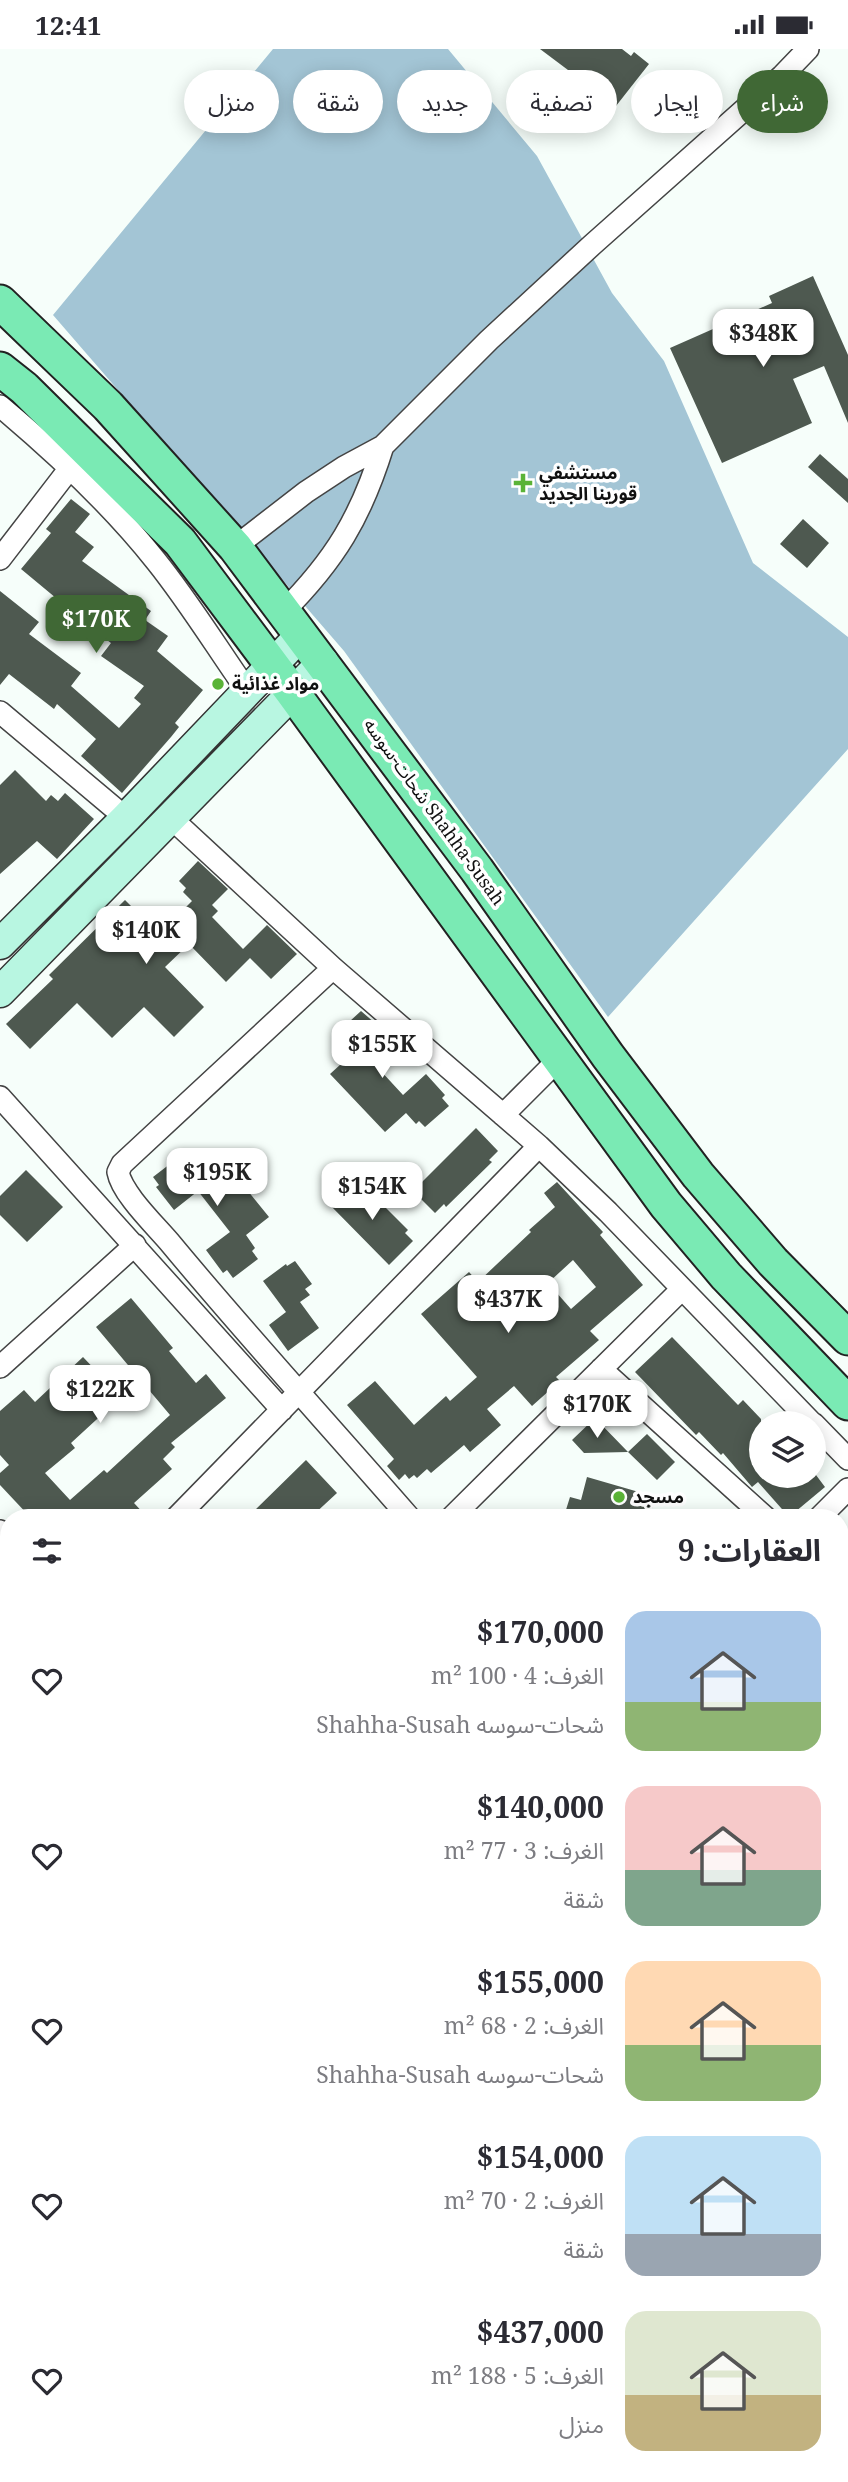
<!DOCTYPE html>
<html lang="ar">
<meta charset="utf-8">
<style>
body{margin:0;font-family:"Noto Serif","Noto Sans Arabic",serif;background:#f7f7f7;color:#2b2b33;direction:rtl;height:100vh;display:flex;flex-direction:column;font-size:26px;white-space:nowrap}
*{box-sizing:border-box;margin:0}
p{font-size:23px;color:#7c7c81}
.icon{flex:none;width:38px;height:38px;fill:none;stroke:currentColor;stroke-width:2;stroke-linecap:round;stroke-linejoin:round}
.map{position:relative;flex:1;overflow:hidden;direction:ltr}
.panel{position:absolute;left:0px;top:1460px;width:849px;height:975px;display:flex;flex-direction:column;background:#fff;border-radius:28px 28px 0 0;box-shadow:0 4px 18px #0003;direction:rtl}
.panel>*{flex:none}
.hud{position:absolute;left:21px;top:21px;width:807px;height:63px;direction:rtl;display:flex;gap:14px}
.controls{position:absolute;left:749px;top:1362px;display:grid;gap:14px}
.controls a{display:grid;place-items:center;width:77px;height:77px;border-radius:50%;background:#fff;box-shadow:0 4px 18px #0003;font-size:35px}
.price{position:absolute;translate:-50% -60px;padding:0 16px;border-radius:14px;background:#fff;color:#222;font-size:23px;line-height:46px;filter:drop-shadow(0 2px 4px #0008)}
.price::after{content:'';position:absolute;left:50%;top:42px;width:21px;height:16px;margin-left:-10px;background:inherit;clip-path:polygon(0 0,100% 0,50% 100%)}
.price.active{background:#406835;color:#fff}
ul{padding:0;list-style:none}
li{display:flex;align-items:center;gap:21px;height:175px;padding:0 28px}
li span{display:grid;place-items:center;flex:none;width:196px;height:140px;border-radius:21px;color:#555}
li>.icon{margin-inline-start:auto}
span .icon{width:84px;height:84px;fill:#fffc;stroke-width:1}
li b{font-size:30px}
h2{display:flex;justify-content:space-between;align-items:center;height:84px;padding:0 28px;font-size:30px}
.pill{padding:0 24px;border-radius:32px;background:#fff;box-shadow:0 4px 18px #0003;font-size:24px;line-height:63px}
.pill.active{background:#406835;color:#fff}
.status{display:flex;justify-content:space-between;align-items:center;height:49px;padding:0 35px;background:#fff;direction:ltr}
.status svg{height:19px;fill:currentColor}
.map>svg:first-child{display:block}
</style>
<div class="status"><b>12:41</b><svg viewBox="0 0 49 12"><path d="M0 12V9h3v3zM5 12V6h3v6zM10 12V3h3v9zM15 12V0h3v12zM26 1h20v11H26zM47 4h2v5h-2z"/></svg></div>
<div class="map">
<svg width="848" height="2433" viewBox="0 0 848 2433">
<rect width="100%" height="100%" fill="#f6fefa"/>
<!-- forest -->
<path fill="#a3c5d5" d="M273,0h175l89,107 75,137 52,68 89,202 95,74v112l-240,268 -264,-366 -291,-336z"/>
<!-- building -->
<path fill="#4e5950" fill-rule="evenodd" d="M540,0h82l9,7 3,-4 15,12 -33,42z
M813,227l35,79v68l-24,-57 -31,13 19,44 -90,40 -52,-115 102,-45 -3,-7z
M820,405l28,25v24l-40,-36z
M71,450l19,15 -15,18 19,15 -12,14 69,50 -6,9 23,16 -11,15 46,39 -28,33 4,4 -8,10 -49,56 -41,-37 15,-17 -39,-35 -3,5 -45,-35 -9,11v-94l39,31 -10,12 52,39 -10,13 48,42 22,-24 -7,-6 10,-12 -43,-30 10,-13 -45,-33 2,-2 -47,-39 30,-36 -5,-4z
M803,470l26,24 -22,25 -27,-24z
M15,721l31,31 5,-6 7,6 7,-8 29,26 -37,40 -20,-18 -37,33v-89z
M198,812l30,28 -16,16 6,6 -6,6 31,32 24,-24 30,29 -26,25 -21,-21 -24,24 -37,-38 -24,23 39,40 -30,30 -30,-30 -32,31 -35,-35 -47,46 -24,-25 47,-45 -4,-4 76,-75 34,34 33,-33 -9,-9 3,-4 -7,-7z
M361,962l29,25 -22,21 35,38 23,-21 19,21 -3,3 7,8 -24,21 -6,-6 -3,3 -10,-11 -21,19 -55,-58 22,-20 -11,-12 4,-3 -7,-7z
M476,1079l22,23 -9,9 3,2 -46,45 -2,-3 -9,9 -22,-22z
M219,1106l50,62 -23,18 9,13 -3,3 6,8 -25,19 -6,-8 -4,3 -17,-23 24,-18 -32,-41 -24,19 -18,-23 3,-2 -6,-8 26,-20 5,7 4,-3 9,11z
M26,1121l37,37 -36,35 -27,-27v-19z
M353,1131l8,8 3,-2 44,44 -3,3 8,8 -24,24 -60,-61z
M557,1133l46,50 -3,3 43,50 -53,46 9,9 -43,37 4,4 -28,25 -18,-20 -27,23 14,16 -31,27 -6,-7 -33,28 -4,-4 -10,9 -3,-3 -5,4 -4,-5 -6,6 -12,-14 7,-7 -47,-54 28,-24 39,44 32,-29 4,5 27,-24 -56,-63 48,-42 9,10 53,-50 -2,-2 26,-23 -11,-14zM573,1211l23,27 -25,22 -23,-26z
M295,1212l17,23 -7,5 5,6 -10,7 19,26 -31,23 -19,-26 17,-13 -23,-31 23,-17 1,2z
M131,1249l42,50 -4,3 27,32 10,-9 20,24 -55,45 4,4 -12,12 9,10 -38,34 13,14h-117l-30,-32v-12l9,-8 -9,-10v-44l24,-21 11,12 48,-45 38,40 -50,46 4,5 -30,25 25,27 34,-30 3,3 63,-58 -74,-88z
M672,1288l66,68 5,-5 18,19v56h55l9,12 -36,30 -31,-35 -6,5 -29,-34 -2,2 -22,-23 -3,3 -61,-63z
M595,1369l33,34 -44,1 -12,-13z
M647,1385l28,28 -18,18 -29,-28z
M306,1411l31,33 -26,24h-63z
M587,1428l69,20 -7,20h-70l-14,-4 5,-16 11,3z"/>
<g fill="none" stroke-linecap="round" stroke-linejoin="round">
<defs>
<path id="street" d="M0,357c56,47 110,97 156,155 33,41 61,87 92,131
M235,498l71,-55 38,-25 39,-21 106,-106 103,-95 190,-169 26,-27
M0,510l70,-91
M283,563c52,-52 78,-95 100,-166
M0,663l126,106
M171,769l162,150 206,178 69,66 204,211
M333,919l-211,196 -4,8c4,22 38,54 53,72 77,93 159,182 238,273
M0,1048l282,313
M503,1066l56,-56
M0,1318l135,-122
M601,1320l164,148
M814,1375l34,35
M177,1468l362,-371
M452,1468l230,-228
M820,1468l28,-28
M0,1482l9,11
M0,1648l9,-8
M840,1729l8,-8
M840,1848l8,9
M0,1871l9,10
M0,1959l9,-9
M840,2137l8,9
M0,2249l9,10
M0,2295l9,10
M111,2426l6,7
M623,2426l7,7
M155,2433l8,-7
M451,2433l8,-7"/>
<path id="secondary" d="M0,895l126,-126 175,-183
M0,943l323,-330
M840,2407l8,-8
M813,2433l8,-7"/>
<path id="primary" d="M0,253l108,104 127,141 242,323 131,186 90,119 75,87 75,76
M0,320l24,19 156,154 113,151 373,512 60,71 122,127"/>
</defs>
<!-- street casing -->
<use href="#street" stroke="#444" stroke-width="24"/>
<!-- secondary casing -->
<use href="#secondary" stroke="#333" stroke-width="33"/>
<!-- primary casing -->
<use href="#primary" stroke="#222" stroke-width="37"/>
<!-- street -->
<use href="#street" stroke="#fff" stroke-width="21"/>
<!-- secondary -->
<use href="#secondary" stroke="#b8f6e1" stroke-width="30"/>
<!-- primary -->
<use href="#primary" stroke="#7aeab4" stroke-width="33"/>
</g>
<!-- markers -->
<g fill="#5ab337" stroke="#fff" stroke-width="2.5">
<path d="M519.5 423.5h7v7h7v7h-7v7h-7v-7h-7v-7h7z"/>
<circle cx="218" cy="635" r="7"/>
<circle cx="619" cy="1448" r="7"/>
</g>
<g text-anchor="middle" stroke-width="7" stroke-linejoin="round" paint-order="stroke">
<!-- poi labels -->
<g font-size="18" font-weight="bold" fill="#111" stroke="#fff" text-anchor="start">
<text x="539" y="430">مستشفي<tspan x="539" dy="21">قورينا الجديد</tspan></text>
<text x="232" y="641">مواد غذائية</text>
<text x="633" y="1454">مسجد</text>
</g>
<!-- street labels -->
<g font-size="18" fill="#111" stroke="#fff">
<text transform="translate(434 763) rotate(54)" y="6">شحات-سوسه Shahha-Susah</text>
</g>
</g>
</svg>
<div class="controls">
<a><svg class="icon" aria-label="layers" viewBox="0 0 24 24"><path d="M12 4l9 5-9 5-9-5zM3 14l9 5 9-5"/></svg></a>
</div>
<b class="price" style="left:763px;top:320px">$348K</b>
<b class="price active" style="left:96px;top:606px">$170K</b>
<b class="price" style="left:146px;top:917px">$140K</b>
<b class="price" style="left:382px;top:1031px">$155K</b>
<b class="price" style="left:217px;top:1159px">$195K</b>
<b class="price" style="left:372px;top:1173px">$154K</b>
<b class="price" style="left:508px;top:1286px">$437K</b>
<b class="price" style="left:100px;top:1376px">$122K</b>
<b class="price" style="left:597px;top:1391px">$170K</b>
<div class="hud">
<a class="pill active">شراء</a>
<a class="pill">إيجار</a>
<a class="pill">تصفية</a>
<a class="pill">جديد</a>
<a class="pill">شقة</a>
<a class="pill">منزل</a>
</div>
<section class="panel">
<h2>العقارات: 9<svg class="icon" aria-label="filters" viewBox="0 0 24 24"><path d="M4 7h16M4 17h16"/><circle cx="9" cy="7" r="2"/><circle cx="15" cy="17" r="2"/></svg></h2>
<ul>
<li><span style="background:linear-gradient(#a9c7e8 65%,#8fb573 0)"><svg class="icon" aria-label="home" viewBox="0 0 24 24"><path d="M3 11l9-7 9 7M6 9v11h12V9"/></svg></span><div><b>$170,000</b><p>الغرف: 4 · 100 m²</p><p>شحات-سوسه Shahha-Susah</p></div><svg class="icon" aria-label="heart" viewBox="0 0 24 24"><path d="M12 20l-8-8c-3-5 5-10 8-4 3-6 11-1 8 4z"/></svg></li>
<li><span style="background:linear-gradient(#f6c9c9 60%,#7fa58c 0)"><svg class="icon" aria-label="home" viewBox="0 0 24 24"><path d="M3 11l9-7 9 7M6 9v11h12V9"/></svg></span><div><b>$140,000</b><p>الغرف: 3 · 77 m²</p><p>شقة</p></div><svg class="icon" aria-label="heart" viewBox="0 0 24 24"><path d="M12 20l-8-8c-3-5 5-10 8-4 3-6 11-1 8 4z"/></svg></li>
<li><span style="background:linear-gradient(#ffd9b3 60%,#8fb573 0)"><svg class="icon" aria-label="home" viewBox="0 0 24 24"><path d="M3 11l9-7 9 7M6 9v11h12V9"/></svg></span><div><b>$155,000</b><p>الغرف: 2 · 68 m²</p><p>شحات-سوسه Shahha-Susah</p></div><svg class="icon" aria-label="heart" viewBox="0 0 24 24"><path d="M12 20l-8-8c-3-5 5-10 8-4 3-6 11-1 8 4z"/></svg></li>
<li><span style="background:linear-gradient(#bfe0f5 70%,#9aa5b1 0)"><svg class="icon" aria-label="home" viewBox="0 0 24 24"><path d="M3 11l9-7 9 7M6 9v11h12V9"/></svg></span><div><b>$154,000</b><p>الغرف: 2 · 70 m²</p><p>شقة</p></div><svg class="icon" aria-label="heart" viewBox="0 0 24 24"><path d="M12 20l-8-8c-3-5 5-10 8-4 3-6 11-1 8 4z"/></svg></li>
<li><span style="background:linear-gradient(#dfe7d0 60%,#c2b280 0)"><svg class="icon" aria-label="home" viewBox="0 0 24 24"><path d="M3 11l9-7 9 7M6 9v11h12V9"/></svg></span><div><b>$437,000</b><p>الغرف: 5 · 188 m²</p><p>منزل</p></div><svg class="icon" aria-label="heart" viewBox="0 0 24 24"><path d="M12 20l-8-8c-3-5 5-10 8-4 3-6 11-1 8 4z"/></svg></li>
</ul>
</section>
</div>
